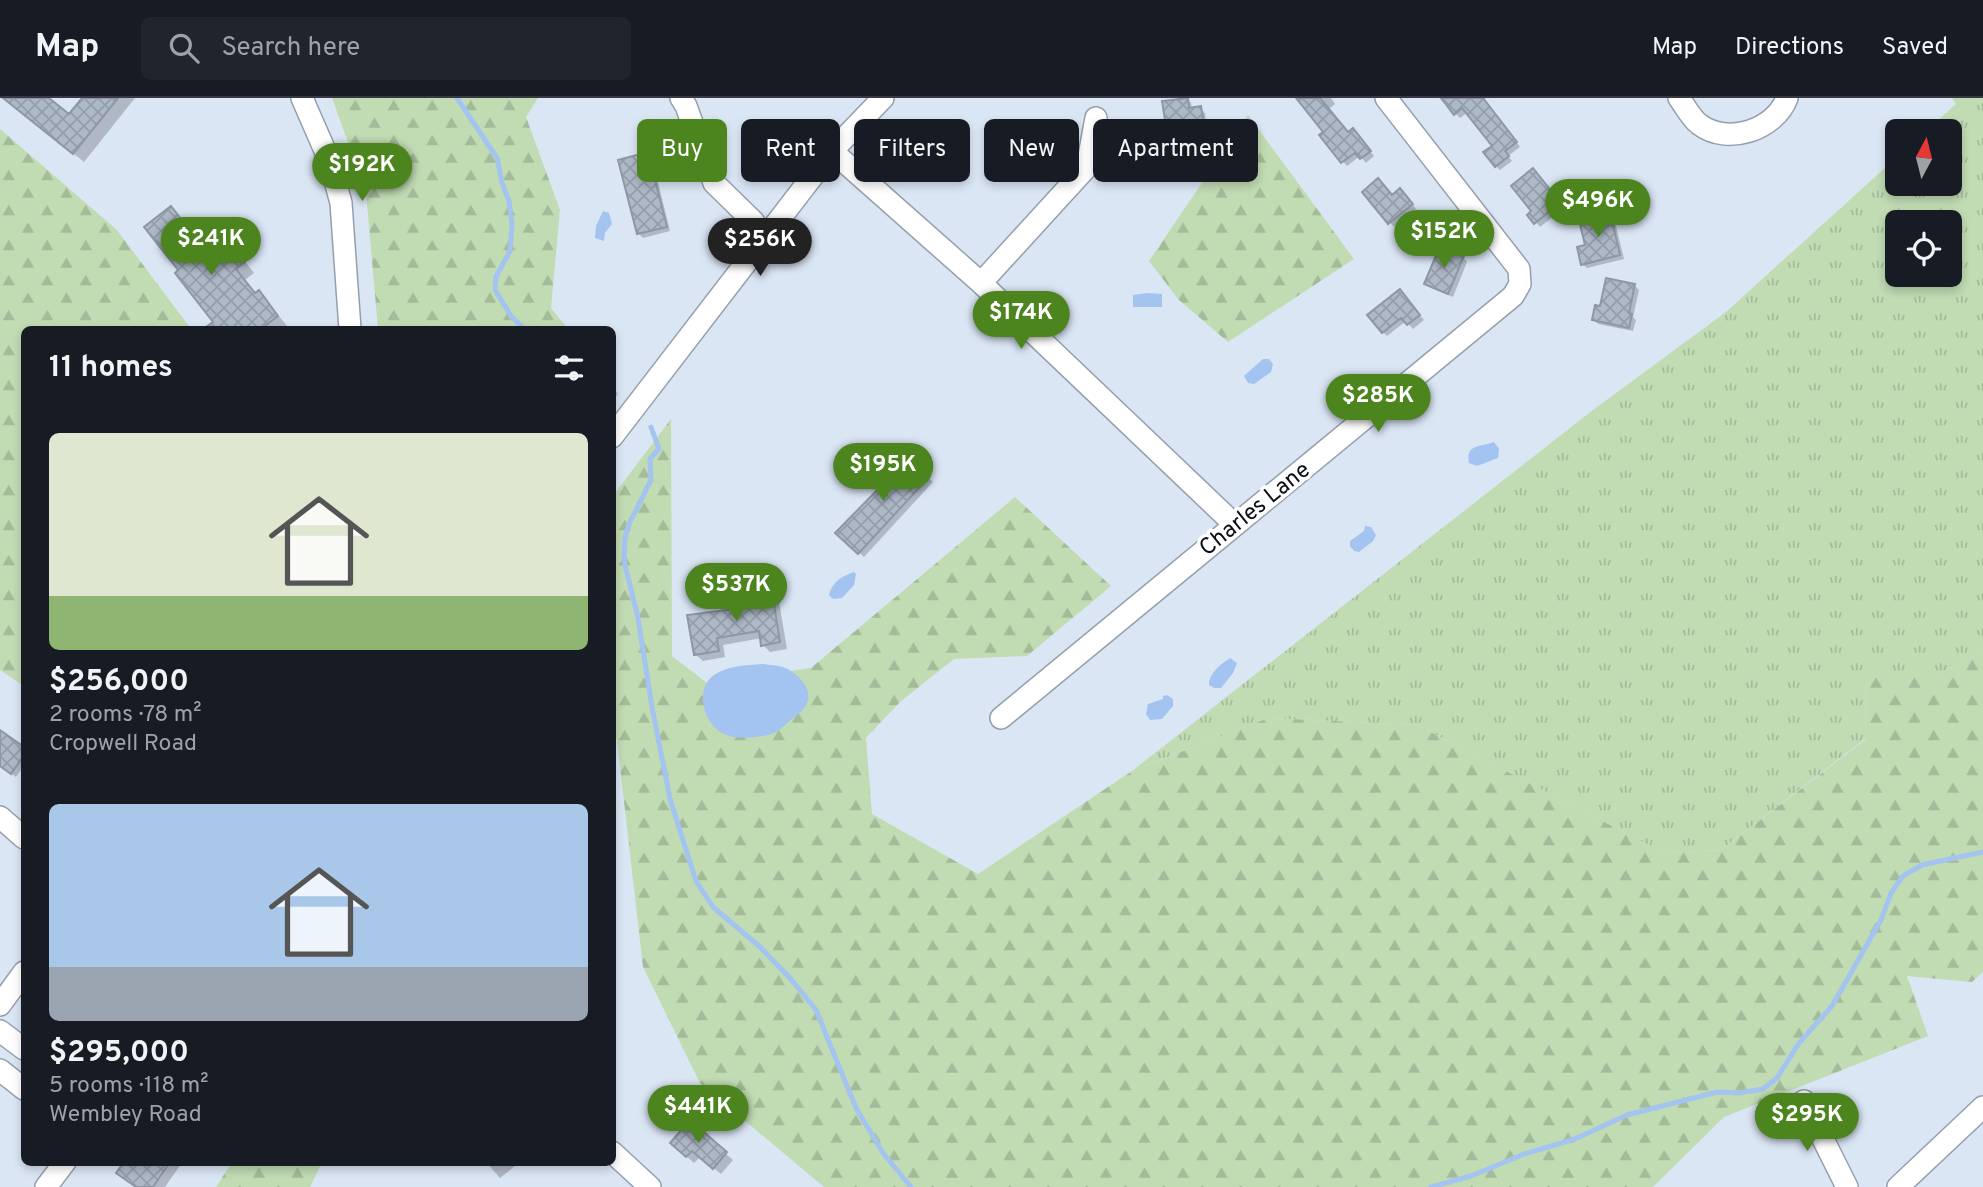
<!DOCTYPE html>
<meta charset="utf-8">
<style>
body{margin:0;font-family:Overpass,sans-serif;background:#20242c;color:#f1f3f6;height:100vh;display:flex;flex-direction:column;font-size:26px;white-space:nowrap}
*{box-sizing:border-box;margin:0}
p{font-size:23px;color:#9ea1a6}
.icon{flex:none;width:38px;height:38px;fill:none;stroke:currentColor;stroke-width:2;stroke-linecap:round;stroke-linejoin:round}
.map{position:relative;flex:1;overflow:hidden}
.drawer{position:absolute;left:21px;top:228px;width:595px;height:840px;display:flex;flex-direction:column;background:#171b24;border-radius:10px;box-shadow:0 4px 10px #0003}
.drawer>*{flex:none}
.banner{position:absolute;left:637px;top:21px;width:665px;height:63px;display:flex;gap:14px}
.needle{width:46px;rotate:7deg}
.tools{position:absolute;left:1885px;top:21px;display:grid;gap:14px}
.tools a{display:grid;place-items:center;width:77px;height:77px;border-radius:10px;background:#171b24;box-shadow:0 4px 10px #0003;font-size:35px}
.price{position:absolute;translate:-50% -60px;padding:0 16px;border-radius:24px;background:#4c841e;color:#fff;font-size:23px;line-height:46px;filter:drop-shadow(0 2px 4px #0008)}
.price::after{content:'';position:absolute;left:50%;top:42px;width:21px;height:16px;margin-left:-10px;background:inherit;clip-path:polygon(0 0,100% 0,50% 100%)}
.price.active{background:#222;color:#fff}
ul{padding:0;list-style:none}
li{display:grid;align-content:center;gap:14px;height:371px;padding:0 28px}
li span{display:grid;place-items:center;height:217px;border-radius:10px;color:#555}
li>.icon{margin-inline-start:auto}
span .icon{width:126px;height:126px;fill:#fffc;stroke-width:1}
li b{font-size:30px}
h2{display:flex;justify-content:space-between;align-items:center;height:84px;padding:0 28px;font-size:30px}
.chip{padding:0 24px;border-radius:10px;background:#171b24;box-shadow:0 4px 10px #0003;font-size:24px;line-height:63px}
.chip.active{background:#4c841e;color:#fff}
header{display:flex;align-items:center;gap:42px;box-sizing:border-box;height:98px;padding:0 35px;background:#171b24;border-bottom:2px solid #363941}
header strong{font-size:33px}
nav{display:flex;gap:38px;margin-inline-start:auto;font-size:24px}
.search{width:490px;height:63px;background:#20242c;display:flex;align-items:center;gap:18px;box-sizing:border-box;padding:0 24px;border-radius:10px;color:#9ea1a6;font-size:26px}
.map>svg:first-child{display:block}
</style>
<header>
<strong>Map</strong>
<div class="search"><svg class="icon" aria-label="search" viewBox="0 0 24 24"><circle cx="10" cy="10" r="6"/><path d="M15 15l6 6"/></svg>Search here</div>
<nav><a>Map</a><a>Directions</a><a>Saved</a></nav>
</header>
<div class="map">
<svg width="1983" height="1089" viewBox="0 0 1983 1089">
<defs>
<pattern id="grass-tufts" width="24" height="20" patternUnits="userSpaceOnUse" patternTransform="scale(1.75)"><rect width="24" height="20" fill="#c1dbb3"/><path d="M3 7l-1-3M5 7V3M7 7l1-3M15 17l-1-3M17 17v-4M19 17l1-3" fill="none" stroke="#a4bb99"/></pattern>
<pattern id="forest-firs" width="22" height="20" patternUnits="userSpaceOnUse" patternTransform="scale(1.75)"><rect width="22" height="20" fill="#c1dbb3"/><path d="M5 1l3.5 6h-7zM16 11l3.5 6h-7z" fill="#a4bb99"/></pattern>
<pattern id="building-cross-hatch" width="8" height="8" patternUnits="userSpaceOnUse" patternTransform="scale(1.75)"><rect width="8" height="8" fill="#aeb9c7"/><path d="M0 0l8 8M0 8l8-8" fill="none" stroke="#949eaa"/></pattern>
</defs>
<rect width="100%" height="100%" fill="#dbe6f5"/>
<!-- grass -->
<path fill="url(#grass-tufts)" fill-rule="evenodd" d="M1952,0h31v554l-47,23 -70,1 -1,63 -144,111 -57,3 -247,-128 -149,-7 -136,53 461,-361 133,-98 171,-155v27h53v-53h-24l30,-27zM1897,124h53v53h-53z"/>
<!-- forest -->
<path fill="url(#forest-firs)" d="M332,0h206l-12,19 34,93 -9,98 17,21h-190l-12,-137z
M1248,17l106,144 -126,83 -49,-42 -30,-39z
M0,31l117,101 74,99h-167v357l-24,-16z
M671,321l1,237 35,27 104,-15 204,-171 96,89 -84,70 -73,3 -54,43 -34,36 6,76 106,60 154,-103 136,-53 149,7 247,128 57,-3 144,-110 1,-65h70l47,-23v320l-11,10 -65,-6 21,60 -204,81 -71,70h-829l-124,-104 -57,-116 -26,-226 -4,-13 -1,-231z
M232,1064h90l-12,25h-94z"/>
<!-- water -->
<path fill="#a3c3f1" d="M603,113l6,2 3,11 -7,9 -1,8 -9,-3 1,-12z
M1148,195l14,1v13h-29v-12z
M1263,261h6l4,5 -2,8 -17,12 -6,-1 -4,-7z
M1494,344l5,7 -1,9 -21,8 -8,-3c-4,-19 12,-16 25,-21z
M1365,428l6,1 5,8 -3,6 -14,11 -5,-1 -4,-5v-5l14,-10z
M854,474l2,2 -2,11 -12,13 -9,1 -4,-4c3,-14 14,-19 25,-23z
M1230,560l7,5 -4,10 -12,15h-7l-5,-3c0,-12 12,-21 21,-27z
M762,566c8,1 18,1 26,5 19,11 30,31 9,46 -9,6 -15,15 -26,19 -13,4 -34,6 -47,0 -21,-10 -30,-45 -10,-59 12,-9 33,-10 48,-11z
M1167,597l6,4v7l-11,13 -12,1 -4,-6 2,-10 15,-5v-3z"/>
<!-- shadow -->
<path fill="#0003" d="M5,0h41l24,18 14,-18h51l-51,64z
M1297,0h34l4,6 -7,6 20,24 9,1 17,21 -8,7 -6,-7 -13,10 -26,-31 5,-3z
M1448,0h38l-3,2 37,47 -12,9 4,5 -12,9 -4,-4 -2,-20 -26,-34 -8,6 -4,-4 -9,-11z
M1187,1l4,4 1,6 8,-1 5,5 4,31 -34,5 -5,-4z
M648,56l4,4 18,73 -27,7 -5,-5z
M1364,94l28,5 13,-2 11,14 -22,18z
M1553,97h10l7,8 -30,24 -4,-5z
M171,110l37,46 22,7 8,-6 9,9 7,9 -9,7 11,14 2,-2 10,10 19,24 -3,3h-68l-1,-7 -34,-51z
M1609,116l5,4 10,41 -37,9 -5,-4 5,-18z
M1463,159l4,5 -14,35 -22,-9 -5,-4z
M1635,188l4,4 -6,27 3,3 -3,11 -35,-7 -5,-5 8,-11z
M1404,198l20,24 -11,9 -7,-8 -19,15 -4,-4z
M910,362l23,22 -69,75 -26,-24z
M771,490l7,8 9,53 -17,3 -7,-7 -1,-7 -39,7 2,12 -22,4 -8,-7 57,-45z
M0,634l24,17v16l-8,12 -16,-11z
M690,1024l43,38 -12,14 -21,-17 -6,6 -15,-13z
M126,1064h54l1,2 -16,23h-30l-17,-14z
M486,1064h34l-20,16z"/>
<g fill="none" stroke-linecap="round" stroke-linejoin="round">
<!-- stream -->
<path stroke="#a3c3f1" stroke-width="5" d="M457,0l40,60 5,25 7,18 3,24 -2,26 -14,26 -1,13 16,26 13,13
M612,295l3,1
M651,329l8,22 -9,10 1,21 -22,44 -4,14 -1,23 14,57 14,89 18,92 26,82 17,26 47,40 30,31 26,32 40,98 27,45 28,34
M1431,1089l40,-11 53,-22 51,-15 52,-24 90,-23 22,1 24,-4 14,-11 22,-35 33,-37 49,-86 10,-27 12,-17 19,-11 61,-13"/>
</g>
<!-- building -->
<path fill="url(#building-cross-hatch)" stroke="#8d97a5" stroke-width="2" d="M3,0h46l20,16 13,-16h36l-45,56z
M1188,0l1,10 12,-2 5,34 -37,5 -7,-44z
M1296,0h24l28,34 5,-4 18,23 -11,8 -5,-6 -14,10 -22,-28 4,-3z
M1441,0h42l34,44 -12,9 4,5 -14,11 -12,-15 9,-6 -30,-38 -8,7z
M648,54l19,75 -30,7 -19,-74z
M1533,70l20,25 6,-5 7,10 -32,26 -7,-9 4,-4 -20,-25z
M1378,80l14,17 8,-7 13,16 -25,20 -26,-32z
M171,108l36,46 10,-7 12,14 9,-7 7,10 -9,7 19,24 4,-3 19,26 -17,13h-58l10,-7 -38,-49 3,-3 -34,-43z
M1610,114l10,43 -39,10 -4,-18 8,-2 -6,-25z
M1440,148l24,10 -16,38 -24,-10z
M1606,180l29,6 -6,29 3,1 -3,14 -37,-8 3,-15 5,1z
M1400,191l20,26 -13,10 -6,-7 -19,15 -15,-18z
M890,357l12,11 8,-9 20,19 -72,78 -23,-21 54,-55 -10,-11z
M771,488l9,56 -19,4 -2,-15 -42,7 2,13 -25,4 -7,-40 63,-8 -3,-17z
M0,632l24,17v8l-13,19 -11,-8z
M690,1022l37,32 -14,17 -21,-18 -6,6 -16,-14z
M124,1064h46l-17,25h-17l-20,-14z"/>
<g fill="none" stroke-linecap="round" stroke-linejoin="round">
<defs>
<path id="minor" d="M302,0l28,64 11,41 9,126
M681,0l5,8 28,77 39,38 11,18
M1679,0c6,8 12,20 20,26 28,22 76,6 88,-26
M832,53l149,132 253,241
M981,185l106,-116 9,-49
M612,339l220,-286 51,-53
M1001,620l512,-422 7,-12 -1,-15 -133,-171
M0,719l24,21
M0,907l24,-33
M0,933l24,18
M0,972l24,19
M1804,1003l43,86
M612,1054l38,35
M46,1089l19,-25
M1898,1089l85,-80"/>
</defs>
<!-- minor casing -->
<use href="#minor" stroke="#949fad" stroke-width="24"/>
<!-- minor -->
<use href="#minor" stroke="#fff" stroke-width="21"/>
</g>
<g text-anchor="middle" stroke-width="7" stroke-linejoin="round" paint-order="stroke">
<!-- street labels -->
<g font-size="23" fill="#0b0e13" stroke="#fff">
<text transform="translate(1254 410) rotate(-39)" y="8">Charles Lane</text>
</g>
</g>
</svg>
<div class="tools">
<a><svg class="needle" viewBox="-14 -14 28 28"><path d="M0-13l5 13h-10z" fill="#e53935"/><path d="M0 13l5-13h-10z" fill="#9ea1a6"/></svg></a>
<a><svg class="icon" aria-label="locate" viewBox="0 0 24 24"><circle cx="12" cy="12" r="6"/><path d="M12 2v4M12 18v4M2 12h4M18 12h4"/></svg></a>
</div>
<b class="price" style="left:362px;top:105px">$192K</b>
<b class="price" style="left:1598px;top:141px">$496K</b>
<b class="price" style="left:1444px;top:172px">$152K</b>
<b class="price" style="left:211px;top:179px">$241K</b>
<b class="price active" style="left:760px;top:180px">$256K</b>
<b class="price" style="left:1021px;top:253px">$174K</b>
<b class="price" style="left:1378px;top:336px">$285K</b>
<b class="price" style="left:883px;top:405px">$195K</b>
<b class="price" style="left:736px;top:525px">$537K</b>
<b class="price" style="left:698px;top:1047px">$441K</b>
<b class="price" style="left:1807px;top:1055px">$295K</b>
<div class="banner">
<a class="chip active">Buy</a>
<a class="chip">Rent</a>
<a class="chip">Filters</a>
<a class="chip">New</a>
<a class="chip">Apartment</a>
</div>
<section class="drawer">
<h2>11 homes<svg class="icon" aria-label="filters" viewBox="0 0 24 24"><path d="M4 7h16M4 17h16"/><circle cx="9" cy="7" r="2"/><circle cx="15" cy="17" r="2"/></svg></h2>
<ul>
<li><span style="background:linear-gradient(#dfe7d0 75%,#8fb573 0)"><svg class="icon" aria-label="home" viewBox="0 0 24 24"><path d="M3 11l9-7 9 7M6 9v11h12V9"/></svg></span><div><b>$256,000</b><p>2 rooms · 78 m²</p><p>Cropwell Road</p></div></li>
<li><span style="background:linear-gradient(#a9c7e8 75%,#9aa5b1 0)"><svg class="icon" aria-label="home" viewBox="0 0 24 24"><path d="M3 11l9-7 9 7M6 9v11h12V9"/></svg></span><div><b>$295,000</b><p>5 rooms · 118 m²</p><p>Wembley Road</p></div></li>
</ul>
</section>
</div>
